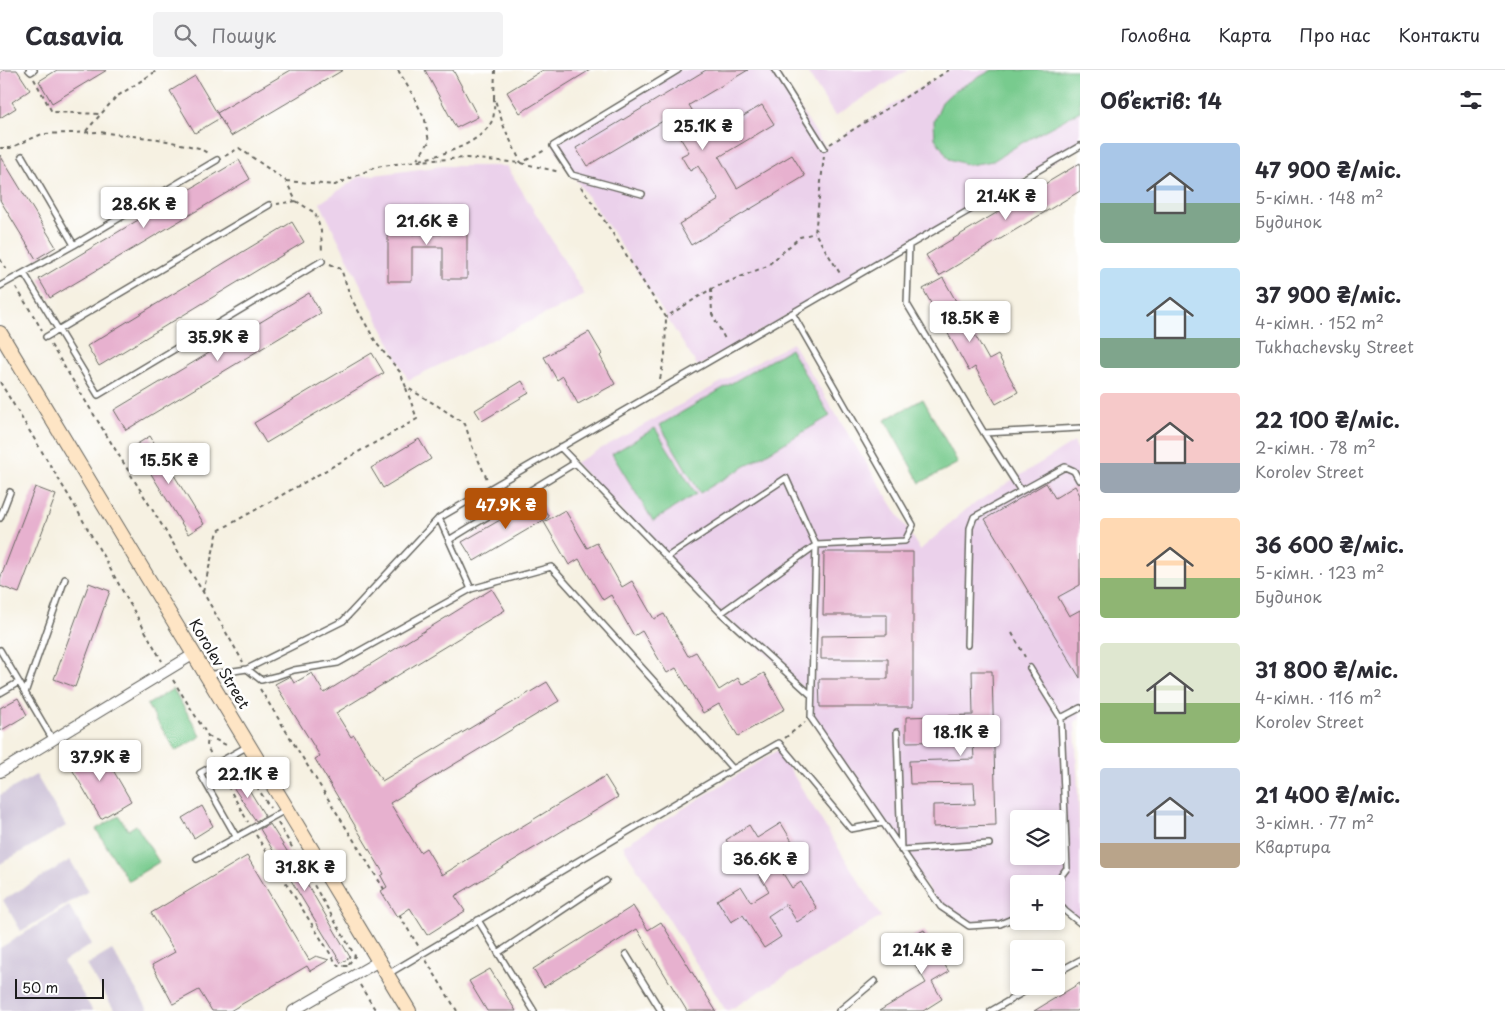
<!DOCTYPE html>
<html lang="uk">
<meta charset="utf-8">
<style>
body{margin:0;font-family:"Playpen Sans",sans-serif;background:#f2f2f3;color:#2b2b33;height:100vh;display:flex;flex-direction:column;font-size:19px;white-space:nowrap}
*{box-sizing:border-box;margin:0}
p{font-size:16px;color:#7c7c81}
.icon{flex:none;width:28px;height:28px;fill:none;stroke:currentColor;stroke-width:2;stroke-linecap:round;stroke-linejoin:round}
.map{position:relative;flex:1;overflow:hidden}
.details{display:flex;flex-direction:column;background:#fff;width:425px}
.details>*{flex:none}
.fabs{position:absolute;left:1010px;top:740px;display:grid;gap:10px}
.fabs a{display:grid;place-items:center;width:55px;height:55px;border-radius:5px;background:#fff;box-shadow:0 2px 8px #0003;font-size:25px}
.scale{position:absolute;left:15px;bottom:12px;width:89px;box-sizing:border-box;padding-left:5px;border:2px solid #1c1c1c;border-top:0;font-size:14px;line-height:18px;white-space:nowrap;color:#1c1c1c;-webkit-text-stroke:4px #fff;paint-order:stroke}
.price{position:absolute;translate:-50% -42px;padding:0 11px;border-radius:5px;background:#fff;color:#222;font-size:16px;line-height:32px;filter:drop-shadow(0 1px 2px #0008)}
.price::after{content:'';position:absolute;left:50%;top:30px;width:15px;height:11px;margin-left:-8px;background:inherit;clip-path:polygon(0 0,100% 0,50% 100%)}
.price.active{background:#b45309;color:#fff}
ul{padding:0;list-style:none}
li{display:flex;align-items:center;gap:15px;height:125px;padding:0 20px}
li span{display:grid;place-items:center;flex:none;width:140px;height:100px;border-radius:5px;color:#555}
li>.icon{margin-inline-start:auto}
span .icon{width:60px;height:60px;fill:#fffc;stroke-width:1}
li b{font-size:21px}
h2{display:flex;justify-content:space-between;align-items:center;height:60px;padding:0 20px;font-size:21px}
header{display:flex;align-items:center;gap:30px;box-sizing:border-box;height:70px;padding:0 25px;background:#fff;border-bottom:1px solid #e1e1e2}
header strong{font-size:24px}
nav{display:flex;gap:28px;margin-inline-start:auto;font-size:18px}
.search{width:350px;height:45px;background:#f2f2f3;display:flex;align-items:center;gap:12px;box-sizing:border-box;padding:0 18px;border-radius:5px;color:#7c7c81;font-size:19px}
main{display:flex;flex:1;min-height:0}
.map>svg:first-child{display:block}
</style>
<header>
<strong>Casavia</strong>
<div class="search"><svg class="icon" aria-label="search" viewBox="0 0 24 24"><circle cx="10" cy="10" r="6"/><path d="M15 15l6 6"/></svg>Пошук</div>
<nav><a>Головна</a><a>Карта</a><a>Про нас</a><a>Контакти</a></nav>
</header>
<main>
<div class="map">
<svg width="1080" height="941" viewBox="0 0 1080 941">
<rect width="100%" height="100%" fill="#fff"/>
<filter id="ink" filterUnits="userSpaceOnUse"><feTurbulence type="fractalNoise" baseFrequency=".02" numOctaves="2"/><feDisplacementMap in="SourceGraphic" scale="10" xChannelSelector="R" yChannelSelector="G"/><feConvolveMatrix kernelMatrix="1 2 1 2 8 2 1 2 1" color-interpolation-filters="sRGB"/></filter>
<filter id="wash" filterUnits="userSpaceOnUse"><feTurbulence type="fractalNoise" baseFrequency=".0096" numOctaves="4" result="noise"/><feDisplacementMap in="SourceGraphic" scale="20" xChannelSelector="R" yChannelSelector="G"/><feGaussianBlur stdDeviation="1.12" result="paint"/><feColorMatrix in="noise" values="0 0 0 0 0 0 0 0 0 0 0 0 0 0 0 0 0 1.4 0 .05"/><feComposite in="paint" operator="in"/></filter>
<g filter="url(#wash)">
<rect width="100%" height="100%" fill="#f6f1e2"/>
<!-- built -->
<path fill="#ebd1eb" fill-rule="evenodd" d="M678,0h97l50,77 124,-77h131v76l-382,221 -85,-134 -60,-87z
M806,0h102l-73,46z
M443,96h64l78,129 -177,85 -88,-177 39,-26z
M792,273l128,207 49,-43 105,-65 6,12v265l-5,2 5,123v77l-15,-10 -9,-1v-26h-37v32l-19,8 -31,2 -28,-19 -130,-189v-23l-90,-82 -146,-150zM1019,749h37v37h-37z
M778,680l103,167 -153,94h-2l-103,-165z"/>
<!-- industrial -->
<path fill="#cbbfd5" d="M36,705l30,51 -66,38v-69z
M70,790l19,31 -68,40 -18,-31z
M69,836l23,38 -29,18 30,49h-93v-63z
M112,880l37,61h-34l-28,-46z"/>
<!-- green -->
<path fill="#78cb8e" stroke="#4a7455" d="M992,0h88v41l-60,33 -27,17 -24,4 -20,-6 -14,-21 -1,-17 8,-19 12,-11z
M790,279l40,67 -130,77 -40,-68z
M923,329l35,64 -38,20 -35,-63z
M655,358l41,66 -43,27 -41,-67z
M173,619l28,47 -25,15 -29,-46z
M119,746l9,14 8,-5 23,37 -31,19 -32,-52z"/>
<g id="blocks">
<!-- building -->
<path fill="#e7b1cf" d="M4,0h13l13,20 -18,12 4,6 -16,10v-45z
M57,0h50l-55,33 -13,-22z
M291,0h52l-112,66 -14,-23z
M425,0h28l25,47 -22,11z
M543,0h47l-70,43 -13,-21z
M706,0h42l-59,35 19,32 54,-32 12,19 -55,33 18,31 55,-33 13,21 -114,69 -12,-21 40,-24 -21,-34 -8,5 -9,-15 8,-4 -21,-34 -81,48 -11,-18z
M195,6l25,42 -25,15 -25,-42z
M0,85l56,92 -20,12 -36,-59z
M239,90l11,19 -200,119 -11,-19z
M1080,93v28l-141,85 -13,-21z
M388,144h25l-1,20h30v-19h25v64h-24v-32h-31v34h-24z
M292,152l12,20 -205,124 -12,-20z
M943,208l46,82 9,-5 20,37 -22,12 -21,-37 -6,4 -46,-82z
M309,223l12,20 -195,117 -12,-20z
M589,262l13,22 -2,2 15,28 -37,20 -15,-28 -6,4 -13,-23z
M372,283l12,20 -118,70 -12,-20z
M522,311l7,12 -47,28 -7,-11z
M150,366l54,88 -16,10 -54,-88z
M419,369l12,20 -48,29 -12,-20z
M1046,413l9,15 20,-12 5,9v90l-22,12 11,19 11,-6v68l-95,-159z
M35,417l21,8 -37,98 -19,-7v-7z
M538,428l11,19 -75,44 -12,-19z
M565,440l22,38 10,-5 25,44 10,-6 22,38 10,-5 24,42 8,-4 23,38 19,-12 4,7 22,-12 21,36 -47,27 -19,-32 -16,9 -27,-45 -9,5 -25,-42 -8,5 -23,-41 -8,5 -24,-41 -10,6 -25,-43z
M824,482h89v155h-93l-1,-28h69v-20h-67v-23l66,-1v-20h-64z
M89,513l21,8 -35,96 -21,-8z
M492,519l13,21 -169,103 15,24 3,-2 28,46 165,-99 12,19 -169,102 30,49 6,-4 16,27 163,-99 13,21 -163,99 10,15 -38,24 -17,-27 -13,9 -16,-26 6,-4 -6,-11 3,-2 -69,-115 5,-3 -45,-72 15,-8 4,7 18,-10 12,20z
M972,601h20l4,154 -63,2v-22l42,-1 -1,-21 -64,1 -1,-23 65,-2 -1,-18 -67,1v-25l67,-2z
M18,628l9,17 -27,16v-23z
M99,676l32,55 -30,18 -32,-55z
M242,708l23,38 -9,5 -25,-37z
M202,736l11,20 -19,12 -12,-20z
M781,753l12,20 -21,13 20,32 9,-6 16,27 -20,13 -11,-18 -18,12 13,21 -17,11 -21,-33 -12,7 -14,-22 24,-14 10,16 18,-11 -20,-32 -8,4 -15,-23 23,-15 8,13z
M270,754l29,46 51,87 -9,6 -81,-134z
M247,786l62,104 7,-4 13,4 -19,11 -3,-5 -77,45h-18l-13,-21 -26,14 -21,-39 23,-13 -24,-39z
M633,836l15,24 13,-8 55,89h-29l-50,-82 -93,58 -11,-18z
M924,860l25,42 -17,10 10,17 -19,12h-44l47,-28 -24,-41z
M490,899l26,42h-29l-18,-30z
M1080,913v26l-4,2h-42z"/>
</g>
</g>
<g filter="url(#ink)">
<use href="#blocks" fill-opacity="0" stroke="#686761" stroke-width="1"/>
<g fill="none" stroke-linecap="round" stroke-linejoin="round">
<defs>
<path id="lane" d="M29,0l2,2 3,-2
M775,0l49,78
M22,86l52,89 143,-85
M642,124l-70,-19 -19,-29 125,-76
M909,175l-2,59 77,129 37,58
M24,203l74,122 224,-134
M0,216l74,-41
M792,243l121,212 -8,16 -89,4 -5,173 130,189 28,19 31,-2 19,-8
M46,267l223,-132
M984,363l96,-5
M560,377l161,166 95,-68 -30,-67 -119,79
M0,448l10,-26
M439,448l32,71
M449,470l126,-77
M721,543l90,82
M967,575l3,-117 4,-11 91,-50 9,4 5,9
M0,580l53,90
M1030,598l31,50 6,150 -12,16
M247,599l14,11 16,-4 17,-6 44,-7 133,-74 80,-22 182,202 -345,205
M207,605l40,-6 96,-48 96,-103 641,-372
M0,623l19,-11
M25,623l40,-114
M1061,648l19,-10
M897,662l4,118 88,-6
M733,699l46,-26 72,86 32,-6
M237,768l-37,-65 48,-27
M197,789l90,-50
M1056,831l9,10
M1056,840l9,1 15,12
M478,850l56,91
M498,883l108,-72
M626,884l35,57
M1056,903l24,-13
M839,941l36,-30
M991,941l43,-25"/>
<path id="street" d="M0,702l194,-118
M293,941l86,-50"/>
<path id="secondary" d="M0,263l409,678"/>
</defs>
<!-- lane casing -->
<use href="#lane" stroke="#686761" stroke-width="8"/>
<!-- street casing -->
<use href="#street" stroke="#686761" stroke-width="12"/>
<!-- secondary casing -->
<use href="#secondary" stroke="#686761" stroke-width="16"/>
<!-- path -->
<path stroke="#686761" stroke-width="2" stroke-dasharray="4 4" stroke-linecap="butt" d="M398,0l16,27 11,23 4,22 -13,19
M495,0l-1,27 10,30 17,36 26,-14
M34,9l18,33 49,2
M86,61l30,-34 42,-27
M830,74l119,-74
M0,78h10l32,-14 56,-2 60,7 41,9 10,6
M225,86l14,-8 47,33 10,20 -19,3
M824,86l-9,77 26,42
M420,90c24,-6 60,-16 72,-39 3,-6 2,-17 2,-24
M286,111l49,4 41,-18 40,-6 50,-3 55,5 39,9
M581,117c31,42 56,87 85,130l45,-28 56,-23 33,-29 15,-4
M296,131l19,12 6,18 1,21
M0,189l8,13
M330,194l11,5 10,29 26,46 23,28 6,15 32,19 27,18 7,22 15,33
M16,217l26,43
M711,219l1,25 13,25 2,1
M51,275l152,247 40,70
M660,309l5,-23 1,-39
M0,312l76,126 86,153
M203,522l15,-61 199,-112 -11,-31
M1012,563l13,24
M173,610l35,56 -1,10 5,11
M260,619l124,200
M208,666l20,10
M785,668l20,-16
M240,689l30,49
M220,702l28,50
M278,753l77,133 -7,9
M256,765l82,131h10
M399,845l20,32
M426,890l31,51
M360,915l16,26"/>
<!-- lane -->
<use href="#lane" stroke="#fff" stroke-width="5"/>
<!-- street -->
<use href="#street" stroke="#fff" stroke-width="10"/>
<!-- secondary -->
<use href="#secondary" stroke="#fee5c5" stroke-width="14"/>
</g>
</g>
<g text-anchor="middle" stroke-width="5" stroke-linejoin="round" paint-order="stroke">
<!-- street labels -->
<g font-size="15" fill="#1c1c1c" stroke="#fff">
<text transform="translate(219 594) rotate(59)" y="5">Korolev Street</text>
</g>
</g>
</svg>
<div class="fabs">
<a><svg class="icon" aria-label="layers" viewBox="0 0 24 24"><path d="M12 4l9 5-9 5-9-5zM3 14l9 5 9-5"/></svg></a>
<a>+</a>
<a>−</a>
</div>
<div class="scale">50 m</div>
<b class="price" style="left:703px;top:81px">25.1K ₴</b>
<b class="price" style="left:1006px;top:151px">21.4K ₴</b>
<b class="price" style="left:144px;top:159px">28.6K ₴</b>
<b class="price" style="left:427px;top:176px">21.6K ₴</b>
<b class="price" style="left:970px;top:273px">18.5K ₴</b>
<b class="price" style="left:218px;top:292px">35.9K ₴</b>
<b class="price" style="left:169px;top:415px">15.5K ₴</b>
<b class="price active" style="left:506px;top:460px">47.9K ₴</b>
<b class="price" style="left:961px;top:687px">18.1K ₴</b>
<b class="price" style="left:100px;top:712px">37.9K ₴</b>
<b class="price" style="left:248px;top:729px">22.1K ₴</b>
<b class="price" style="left:765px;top:814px">36.6K ₴</b>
<b class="price" style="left:305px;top:822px">31.8K ₴</b>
<b class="price" style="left:922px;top:905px">21.4K ₴</b>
</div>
<section class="details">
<h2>Об’єктів: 14<svg class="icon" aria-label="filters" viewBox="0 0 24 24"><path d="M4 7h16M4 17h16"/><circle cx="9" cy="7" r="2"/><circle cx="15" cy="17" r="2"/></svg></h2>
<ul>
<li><span style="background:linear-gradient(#a9c7e8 60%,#7fa58c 0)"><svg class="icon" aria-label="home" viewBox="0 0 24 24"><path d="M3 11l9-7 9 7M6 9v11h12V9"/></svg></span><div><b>47 900 ₴/міс.</b><p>5-кімн. · 148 m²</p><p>Будинок</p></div></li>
<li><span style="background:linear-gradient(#bfe0f5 70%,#7fa58c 0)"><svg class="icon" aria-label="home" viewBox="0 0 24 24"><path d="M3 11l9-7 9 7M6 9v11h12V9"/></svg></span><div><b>37 900 ₴/міс.</b><p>4-кімн. · 152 m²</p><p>Tukhachevsky Street</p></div></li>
<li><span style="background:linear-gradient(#f6c9c9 70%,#9aa5b1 0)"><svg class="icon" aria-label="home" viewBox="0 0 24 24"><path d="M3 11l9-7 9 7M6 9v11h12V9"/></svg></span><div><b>22 100 ₴/міс.</b><p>2-кімн. · 78 m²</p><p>Korolev Street</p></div></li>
<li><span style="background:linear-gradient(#ffd9b3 60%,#8fb573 0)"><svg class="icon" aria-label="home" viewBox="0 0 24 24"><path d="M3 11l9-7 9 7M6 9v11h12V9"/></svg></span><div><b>36 600 ₴/міс.</b><p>5-кімн. · 123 m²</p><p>Будинок</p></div></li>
<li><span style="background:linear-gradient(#dfe7d0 60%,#8fb573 0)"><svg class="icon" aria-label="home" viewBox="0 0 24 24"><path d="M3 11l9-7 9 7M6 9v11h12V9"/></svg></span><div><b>31 800 ₴/міс.</b><p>4-кімн. · 116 m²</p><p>Korolev Street</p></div></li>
<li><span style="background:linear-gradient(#c9d6e8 75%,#b9a48a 0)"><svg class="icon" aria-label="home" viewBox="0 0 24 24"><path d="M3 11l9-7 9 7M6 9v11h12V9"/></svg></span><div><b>21 400 ₴/міс.</b><p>3-кімн. · 77 m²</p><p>Квартира</p></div></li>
</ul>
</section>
</main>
